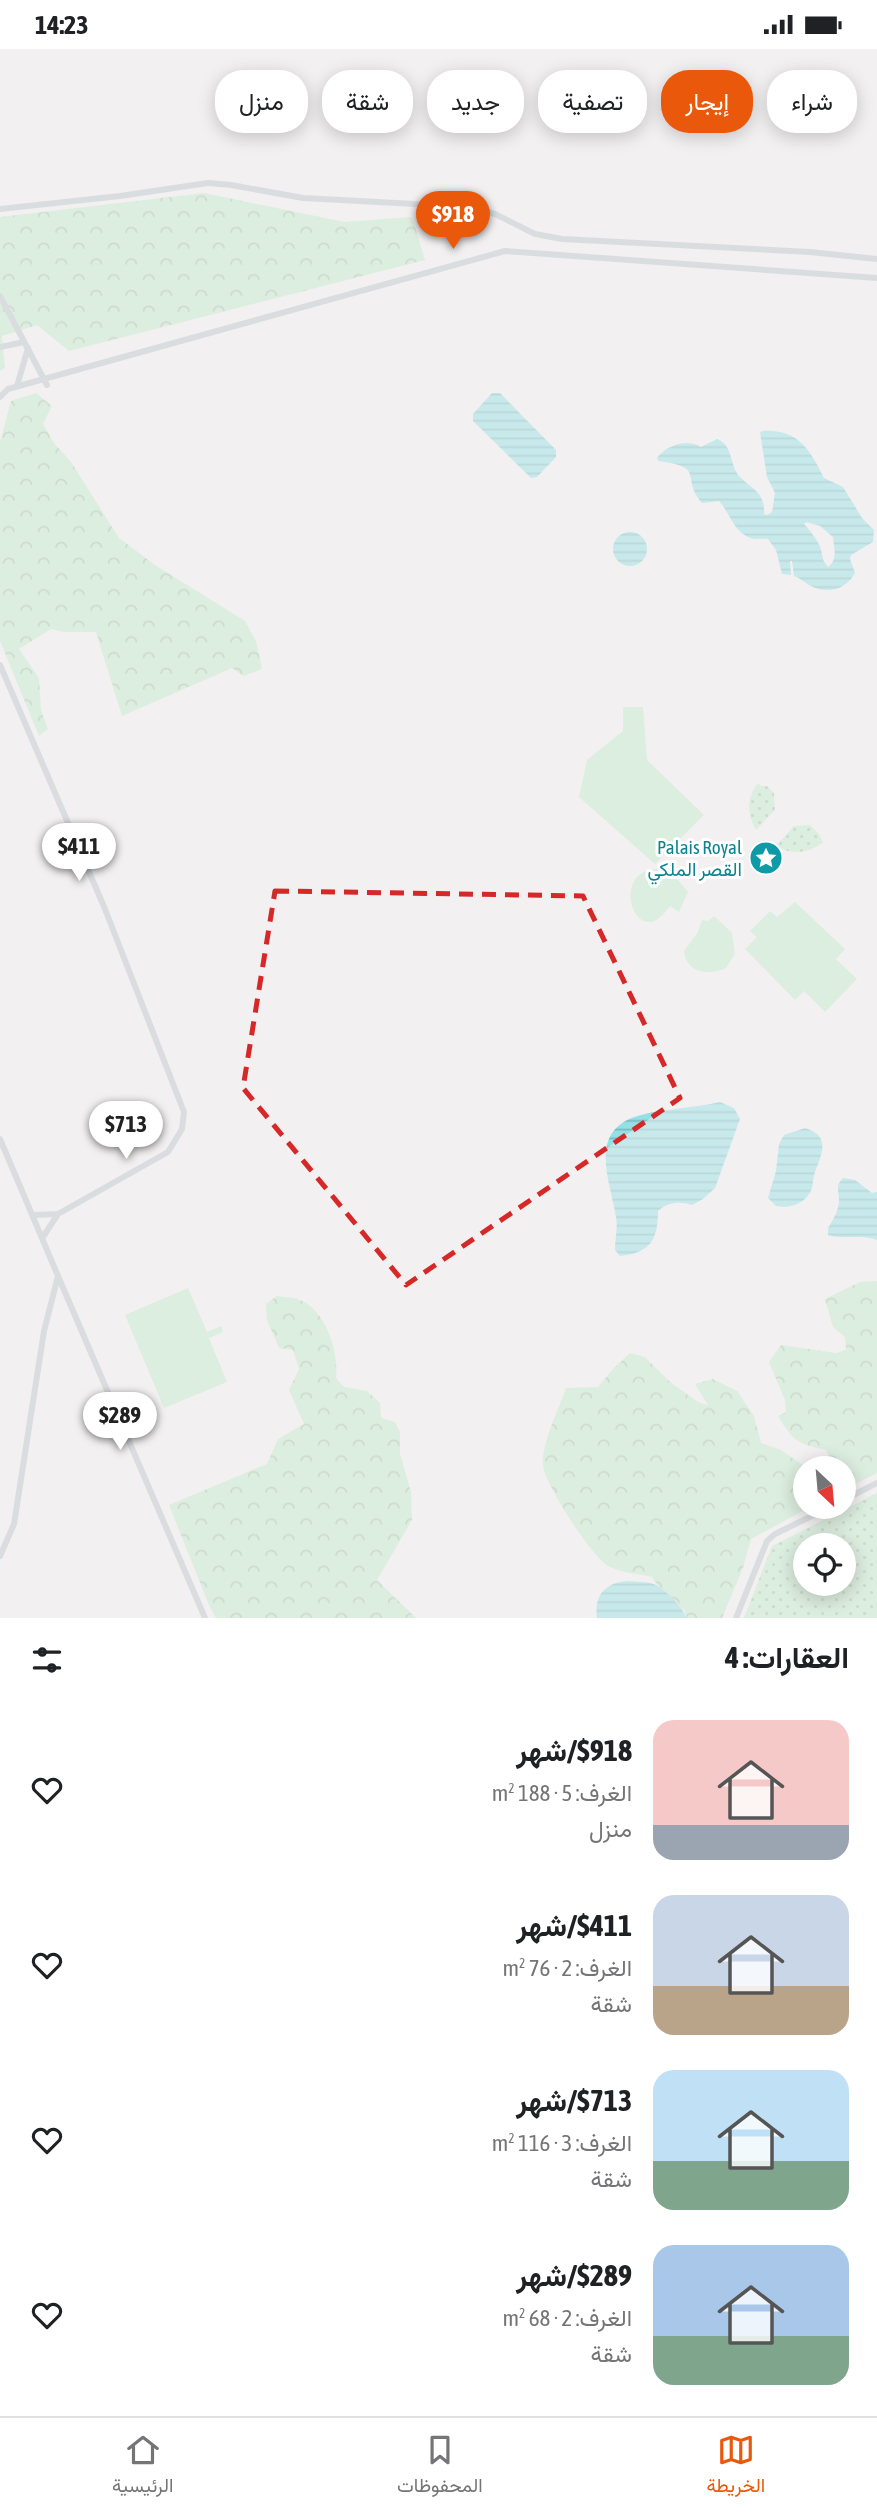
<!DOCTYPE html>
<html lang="ar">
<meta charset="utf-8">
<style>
body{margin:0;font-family:"Asap Condensed",Vazirmatn,sans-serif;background:#f2f2f2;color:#202124;direction:rtl;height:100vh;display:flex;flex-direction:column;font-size:26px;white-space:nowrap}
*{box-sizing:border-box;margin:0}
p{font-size:23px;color:#757577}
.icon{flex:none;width:38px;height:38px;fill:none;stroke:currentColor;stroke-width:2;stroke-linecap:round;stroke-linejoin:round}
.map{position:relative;height:1569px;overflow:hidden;direction:ltr}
.panel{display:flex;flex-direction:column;background:#fff;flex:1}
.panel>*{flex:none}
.hud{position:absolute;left:21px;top:21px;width:836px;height:63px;direction:rtl;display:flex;gap:14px}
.needle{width:46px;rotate:154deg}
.buttons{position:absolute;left:793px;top:1407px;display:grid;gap:14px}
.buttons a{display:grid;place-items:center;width:63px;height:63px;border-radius:50%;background:#fff;box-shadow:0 4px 18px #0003;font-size:35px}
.price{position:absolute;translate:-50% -60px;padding:0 16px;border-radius:24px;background:#fff;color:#222;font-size:23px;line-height:46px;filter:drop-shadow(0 2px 4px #0008)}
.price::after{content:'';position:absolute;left:50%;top:42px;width:21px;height:16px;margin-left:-10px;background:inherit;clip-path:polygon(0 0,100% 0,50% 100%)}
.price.current{background:#ea580c;color:#fff}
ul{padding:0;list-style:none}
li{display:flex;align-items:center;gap:21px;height:175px;padding:0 28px}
li span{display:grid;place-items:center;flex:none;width:196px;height:140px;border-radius:21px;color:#555}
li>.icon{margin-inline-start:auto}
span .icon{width:84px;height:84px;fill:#fffc;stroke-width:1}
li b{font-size:30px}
h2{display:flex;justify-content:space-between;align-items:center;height:84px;padding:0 28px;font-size:30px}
.tag{padding:0 24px;border-radius:28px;background:#fff;box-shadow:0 4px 18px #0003;font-size:24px;line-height:63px}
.tag.current{background:#ea580c;color:#fff}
.status{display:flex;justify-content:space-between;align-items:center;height:49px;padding:0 35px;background:#fff;direction:ltr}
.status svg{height:19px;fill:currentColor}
.tabs{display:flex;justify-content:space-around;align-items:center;height:98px;border-top:2px solid #e0e0e0;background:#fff;font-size:19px;color:#757577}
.tabs a{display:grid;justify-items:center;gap:4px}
.tabs .current{color:#ea580c}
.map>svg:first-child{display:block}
</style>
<div class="status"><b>14:23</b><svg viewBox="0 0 49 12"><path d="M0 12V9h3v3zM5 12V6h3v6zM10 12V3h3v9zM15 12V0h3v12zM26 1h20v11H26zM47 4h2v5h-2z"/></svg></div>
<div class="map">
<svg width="877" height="1569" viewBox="0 0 877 1569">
<defs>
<pattern id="grass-dots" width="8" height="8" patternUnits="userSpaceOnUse" patternTransform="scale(1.75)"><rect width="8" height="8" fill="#c2ebcb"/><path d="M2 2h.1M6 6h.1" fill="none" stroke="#a0c1a8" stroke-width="1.8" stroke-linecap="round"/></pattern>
<pattern id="forest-crowns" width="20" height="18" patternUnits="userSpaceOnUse" patternTransform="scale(1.75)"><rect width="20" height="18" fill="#c2ebcb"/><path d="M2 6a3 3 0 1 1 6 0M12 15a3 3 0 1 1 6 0" fill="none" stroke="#a0c1a8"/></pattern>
<pattern id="water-rules" width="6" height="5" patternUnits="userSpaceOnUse" patternTransform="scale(1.75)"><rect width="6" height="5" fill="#93e1e4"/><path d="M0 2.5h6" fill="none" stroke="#7ab9bc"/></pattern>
</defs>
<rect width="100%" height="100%" fill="#f2f0f0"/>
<!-- grass -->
<path fill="url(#grass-dots)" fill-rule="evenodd" d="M758,734l3,3h6l7,7 1,17 -19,20c-9,-16 -10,-32 2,-47z
M810,776l8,8 5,9c-14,12 -32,13 -47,4l18,-20z
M877,1444v125h-133l28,-72zM805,1496h39v39h-39z"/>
<!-- forest -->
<path fill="url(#forest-crowns)" d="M204,144l140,29 68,-5 13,43 -356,91 -32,-26 -35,11 3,32 -5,3v-154z
M36,344l16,13 -9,18 11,19 17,19 48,76 36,27 90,56 11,20 6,28 -19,7 -11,-8 -110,48 -26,-84h-33l-12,-3 -32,20 20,29 2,32 7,19 -9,7 -39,-95v-199l11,-41z
M877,1232v192l-33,17v-22h-39v39h5l-59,32 -8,29 -21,50h-36l-1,-7 -25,-22 -8,-12c-13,-3 -29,-4 -42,-10 -16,-6 -66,-84 -67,-102 -2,-21 16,-56 23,-77l32,-1 14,-17 18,-17 15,4 25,25 28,20 10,3 -13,-21 18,-5 24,12 17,25 7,27 20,7 23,16h17l8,-8 -3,-8c-28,-6 -33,-9 -48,-34l8,-4 -1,-12 -16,-38 12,-17 55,8 10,-3 -1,-13 -12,-10 -8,-28 35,-17z
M277,1247c7,1 17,1 23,4 26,10 39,53 36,78l8,9 23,4 13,12 1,15 14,4 5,10v22l11,38 1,28 -35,60 39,38h-200l-7,-13 -40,-100 98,-41 11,-25 26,-15 -15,-34 10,-21 -6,-19 -14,-2 -12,-28 -1,-16z"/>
<!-- garden -->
<path fill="#c2ebcb" d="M623,658h20l4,53 57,55 -49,49 -76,-67 8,-37 36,-29z
M657,820l16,5 15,18 -9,20 -9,-6c-4,5 -9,12 -16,15 -25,9 -38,-51 3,-52z
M795,853l50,47 -9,10 21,20 -32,33 -21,-21 -9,9 -50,-51 12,-12 -7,-6 20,-20 7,6z
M714,867l18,17 3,21 -9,14c-17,8 -40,5 -42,-17l14,-19 4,-12 6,1z
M188,1239l19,44 14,-6 2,6 -14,6 18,44 -63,26 -39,-93z"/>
<!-- water -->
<path fill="url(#water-rules)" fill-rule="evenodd" d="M492,344h8l56,57v7l-19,20 -6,1 -58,-57v-7z
M763,382c35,-2 47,19 61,47l19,9 19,31 12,12 -1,12 -22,13 -1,4 5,14c-9,17 -29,22 -46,12 -5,-3 -9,-7 -15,-9l-2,-15h-2l1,14 -9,-1 -6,-24 -8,-11c-6,-1 -12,1 -18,-1 -17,-7 -20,-25 -31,-37l-17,2c-22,-26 5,-36 -44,-42l-1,-3c9,-13 31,-20 44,-11l16,-8c17,6 12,27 23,38 13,13 25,15 24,37l3,1 5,-3 3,-19 -8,-16 -7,-45zM806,473l14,4 13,11c1,11 5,23 -5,30 -6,-7 -5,-9 -7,-17 -1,-7 -12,-21 -17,-26z
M613 500a17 17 0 1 1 34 0a17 17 0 1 1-34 0Z
M720,1053l14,6 6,11 -25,69 -12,11 -11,6c-13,-4 -24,-3 -34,6 0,29 -8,42 -38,45l-5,-6c0,-11 3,-22 1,-33 -7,-41 -30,-90 29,-103 24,-6 50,-6 75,-12z
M805,1079c26,8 17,25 10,44 -2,5 -2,11 -3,16 -5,15 -21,21 -36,18l-8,-8 8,-27 3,-27 5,-9z
M843,1129l12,2 17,13 5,-1v48c-16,-6 -33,0 -49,-5v-7c5,-8 11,-18 11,-28 0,-9 -4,-14 4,-22z
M627,1532c8,1 21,0 29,4 8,4 29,24 30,33h-89c-3,-23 8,-35 30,-37z"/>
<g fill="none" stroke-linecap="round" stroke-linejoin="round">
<!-- minor -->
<path stroke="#bcc6cb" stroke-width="6" d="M0,160l120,-13 88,-13 23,2 72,13 168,9 24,7 40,20 27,5 248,13 67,7
M0,247l47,89
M0,298l24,-5
M17,337l11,-38
M0,348l8,-8 497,-138 372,27
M0,616l105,244 79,203 -2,17 -14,23 -110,62 -24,1
M0,1090l58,137 -14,55 -30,193 -14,32
M43,1188l15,-23
M58,1227l147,342
M844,1451l33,-17
M736,1569l31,-77 8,-7 55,-27"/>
</g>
<!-- marked area -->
<path d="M0 0H877V1569H0ZM275,842l308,5 97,202 -274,187 -163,-197z" fill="#f2f0f0" fill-opacity=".55" fill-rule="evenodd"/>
<path fill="none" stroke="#d62828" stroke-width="5" stroke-dasharray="14 9" stroke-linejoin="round" d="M275,842l308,5 97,202 -274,187 -163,-197z"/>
<!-- icons -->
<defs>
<symbol id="sight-disc" viewBox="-11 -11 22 22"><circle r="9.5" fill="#0f9aa8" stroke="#fff"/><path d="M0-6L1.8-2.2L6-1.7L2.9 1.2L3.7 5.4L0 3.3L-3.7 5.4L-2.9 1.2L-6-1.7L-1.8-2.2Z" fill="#fff"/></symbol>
</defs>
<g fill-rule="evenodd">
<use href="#sight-disc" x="747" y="790" width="38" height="38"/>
</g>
<g text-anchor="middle" stroke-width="6" stroke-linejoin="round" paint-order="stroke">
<!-- culture labels -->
<g font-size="19" fill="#0d838f" stroke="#fff" text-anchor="end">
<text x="742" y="805">Palais Royal<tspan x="742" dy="22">القصر الملكي</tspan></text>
</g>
</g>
</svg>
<div class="buttons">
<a><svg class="needle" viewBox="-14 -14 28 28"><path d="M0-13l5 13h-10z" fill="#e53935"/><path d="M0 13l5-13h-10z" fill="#757577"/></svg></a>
<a><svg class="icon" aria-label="locate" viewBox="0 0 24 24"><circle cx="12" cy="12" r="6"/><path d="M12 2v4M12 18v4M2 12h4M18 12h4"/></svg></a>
</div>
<b class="price current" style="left:453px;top:202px">$918</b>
<b class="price" style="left:79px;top:834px">$411</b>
<b class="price" style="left:126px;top:1112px">$713</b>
<b class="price" style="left:120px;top:1403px">$289</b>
<div class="hud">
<a class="tag">شراء</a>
<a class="tag current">إيجار</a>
<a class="tag">تصفية</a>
<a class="tag">جديد</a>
<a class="tag">شقة</a>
<a class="tag">منزل</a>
</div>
</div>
<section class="panel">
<h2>العقارات: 4<svg class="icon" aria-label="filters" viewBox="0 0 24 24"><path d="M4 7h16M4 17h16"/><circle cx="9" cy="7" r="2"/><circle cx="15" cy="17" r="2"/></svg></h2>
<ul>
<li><span style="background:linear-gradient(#f6c9c9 75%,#9aa5b1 0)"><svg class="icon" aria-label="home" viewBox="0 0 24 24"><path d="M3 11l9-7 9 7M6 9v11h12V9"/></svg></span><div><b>$918/شهر</b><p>الغرف: 5 · 188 m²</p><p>منزل</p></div><svg class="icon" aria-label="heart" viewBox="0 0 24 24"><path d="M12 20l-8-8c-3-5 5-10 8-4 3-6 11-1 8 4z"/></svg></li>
<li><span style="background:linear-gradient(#c9d6e8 65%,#b9a48a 0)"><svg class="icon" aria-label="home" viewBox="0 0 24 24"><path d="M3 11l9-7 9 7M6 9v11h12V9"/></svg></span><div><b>$411/شهر</b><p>الغرف: 2 · 76 m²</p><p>شقة</p></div><svg class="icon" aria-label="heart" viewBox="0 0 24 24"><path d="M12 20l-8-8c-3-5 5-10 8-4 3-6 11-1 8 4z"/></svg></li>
<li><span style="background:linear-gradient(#bfe0f5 65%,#7fa58c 0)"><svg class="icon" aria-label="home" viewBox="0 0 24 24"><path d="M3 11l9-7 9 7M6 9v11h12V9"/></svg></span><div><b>$713/شهر</b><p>الغرف: 3 · 116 m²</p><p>شقة</p></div><svg class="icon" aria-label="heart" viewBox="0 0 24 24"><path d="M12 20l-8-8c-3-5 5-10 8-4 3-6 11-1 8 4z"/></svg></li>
<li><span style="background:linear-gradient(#a9c7e8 65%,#7fa58c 0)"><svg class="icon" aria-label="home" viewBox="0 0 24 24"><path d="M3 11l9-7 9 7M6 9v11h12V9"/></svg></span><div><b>$289/شهر</b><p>الغرف: 2 · 68 m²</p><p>شقة</p></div><svg class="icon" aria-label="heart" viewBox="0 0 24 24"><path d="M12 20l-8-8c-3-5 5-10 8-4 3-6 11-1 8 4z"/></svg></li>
</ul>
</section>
<nav class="tabs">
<a class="current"><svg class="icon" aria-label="map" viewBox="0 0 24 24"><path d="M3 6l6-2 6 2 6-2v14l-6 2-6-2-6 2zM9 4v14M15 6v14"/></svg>الخريطة</a>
<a><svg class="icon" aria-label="saved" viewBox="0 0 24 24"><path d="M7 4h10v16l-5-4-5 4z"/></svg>المحفوظات</a>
<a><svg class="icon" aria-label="home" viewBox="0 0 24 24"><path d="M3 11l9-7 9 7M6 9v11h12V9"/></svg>الرئيسية</a>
</nav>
